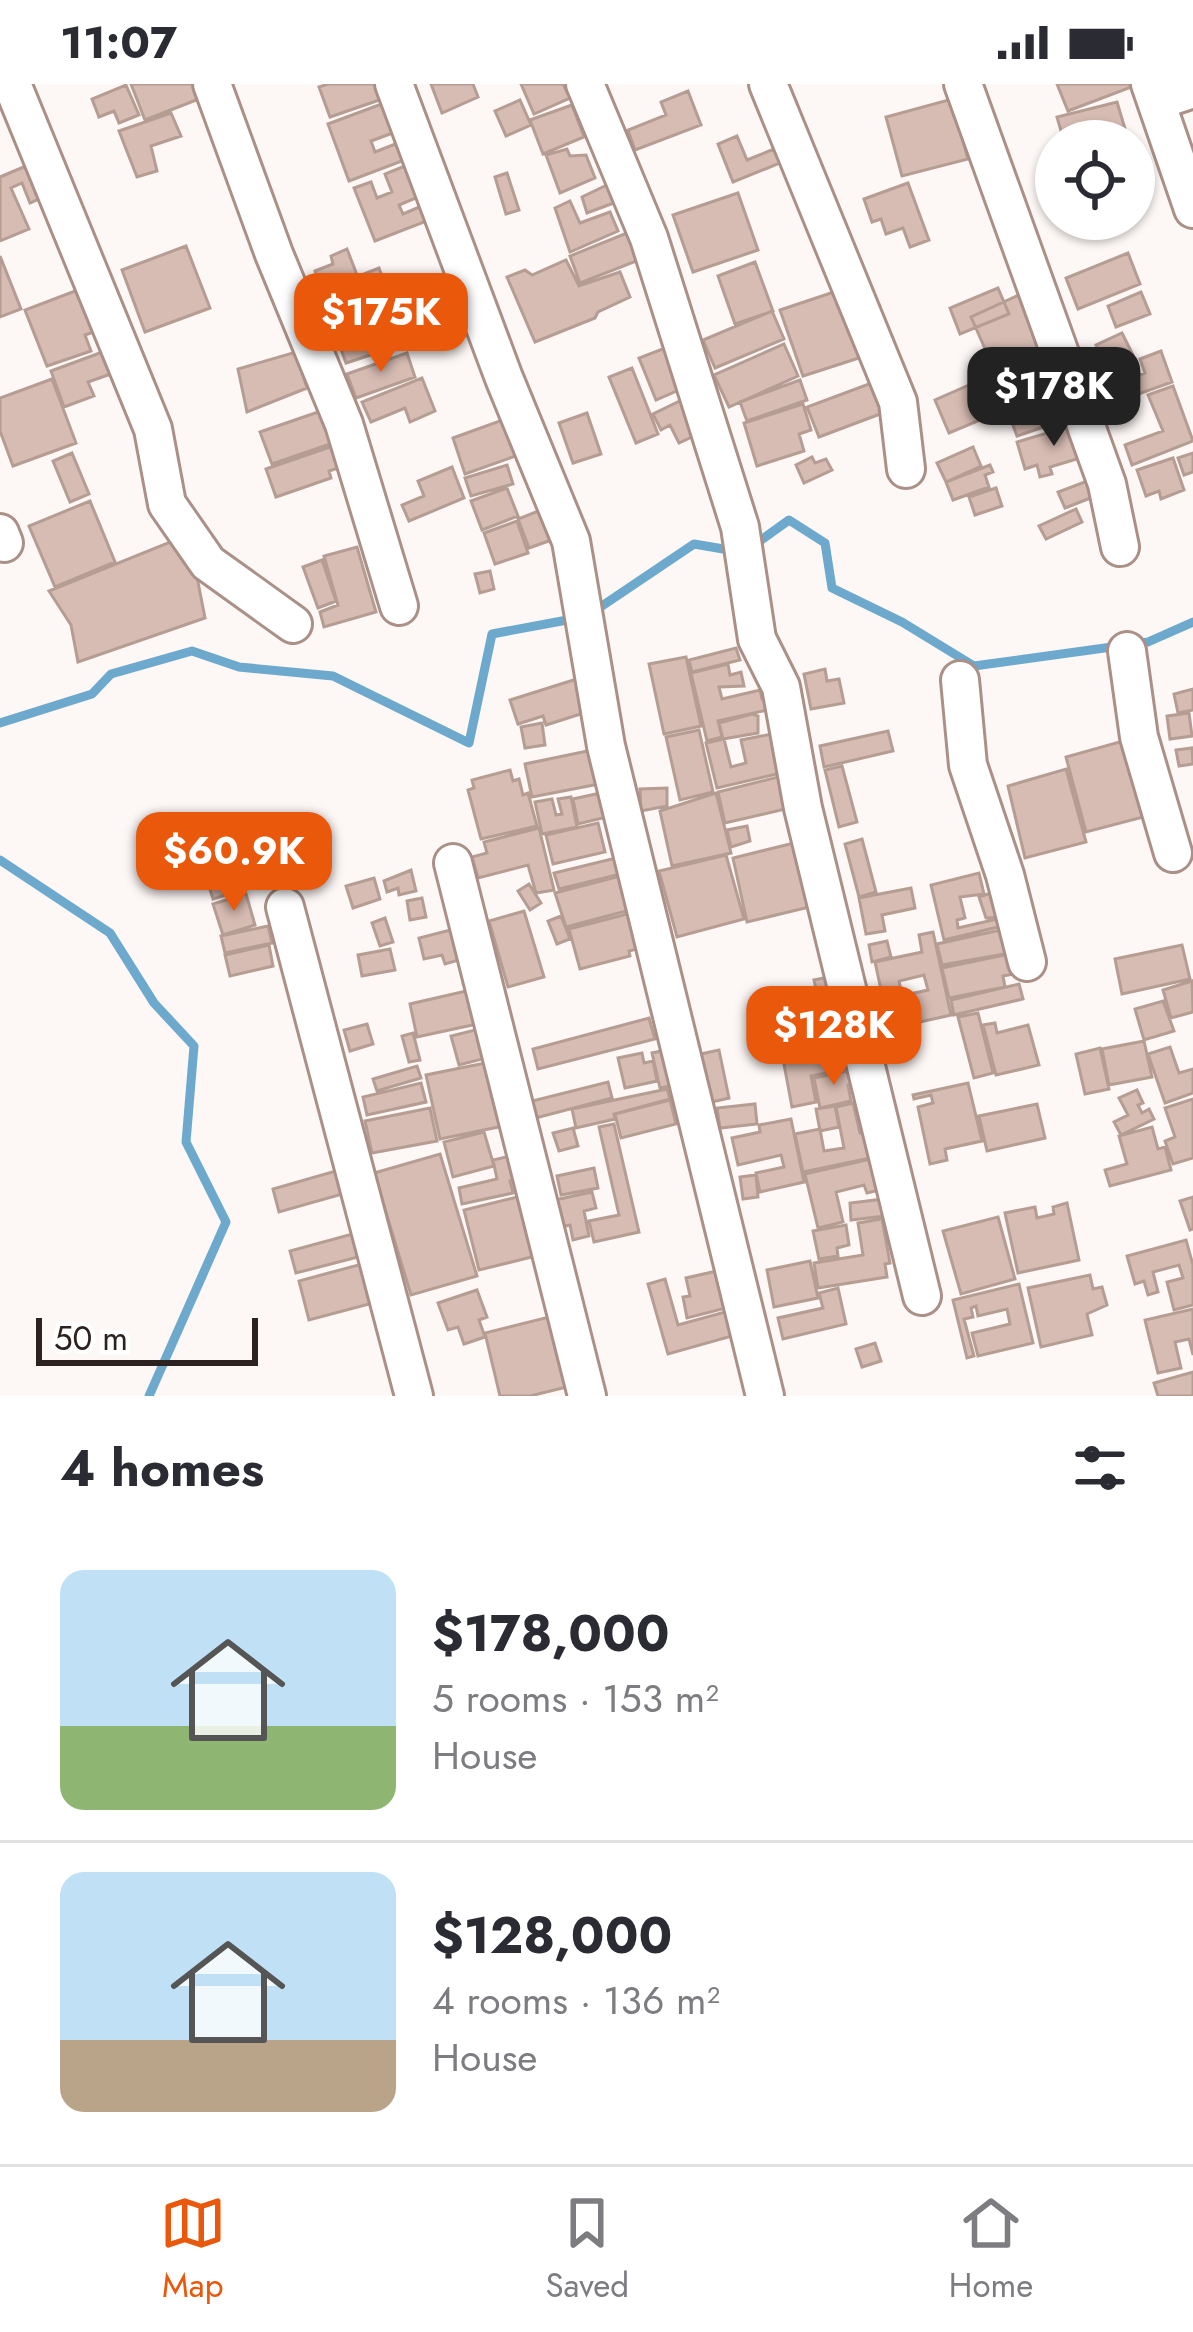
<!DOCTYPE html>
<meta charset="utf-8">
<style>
body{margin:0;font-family:Jost,sans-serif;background:#f7f7f7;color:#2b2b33;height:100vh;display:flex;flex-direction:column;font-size:45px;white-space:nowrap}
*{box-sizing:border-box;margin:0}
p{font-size:39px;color:#7c7c81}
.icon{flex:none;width:66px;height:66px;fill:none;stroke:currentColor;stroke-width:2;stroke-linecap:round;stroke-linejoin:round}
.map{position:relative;height:1312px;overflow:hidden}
.panel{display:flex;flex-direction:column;background:#fff;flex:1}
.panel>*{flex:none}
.controls{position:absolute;left:1035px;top:36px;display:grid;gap:24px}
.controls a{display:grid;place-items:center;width:120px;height:120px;border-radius:50%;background:#fff;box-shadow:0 3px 9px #0004;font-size:60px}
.scale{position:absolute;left:36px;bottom:30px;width:222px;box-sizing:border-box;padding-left:12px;border:6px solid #2c221f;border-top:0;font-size:33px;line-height:42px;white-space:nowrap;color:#2c221f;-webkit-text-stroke:9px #fff;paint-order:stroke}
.price{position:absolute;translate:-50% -102px;padding:0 27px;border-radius:24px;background:#ea580c;color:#fff;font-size:39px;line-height:78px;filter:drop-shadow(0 3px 6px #0008)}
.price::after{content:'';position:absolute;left:50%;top:72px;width:36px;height:27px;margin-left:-18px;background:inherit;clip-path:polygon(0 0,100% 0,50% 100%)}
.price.active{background:#222;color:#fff}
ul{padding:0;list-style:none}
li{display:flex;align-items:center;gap:36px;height:300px;padding:0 60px}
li+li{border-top:3px solid #e1e1e2}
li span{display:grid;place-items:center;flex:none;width:336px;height:240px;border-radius:24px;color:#555}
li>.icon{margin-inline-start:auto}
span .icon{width:144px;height:144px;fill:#fffc;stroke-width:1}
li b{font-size:51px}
h2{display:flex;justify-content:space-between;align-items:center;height:144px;padding:0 60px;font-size:51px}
.status{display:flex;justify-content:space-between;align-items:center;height:84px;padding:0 60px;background:#fff;direction:ltr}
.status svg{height:33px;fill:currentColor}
.menu{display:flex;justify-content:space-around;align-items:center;height:168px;border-top:3px solid #e1e1e2;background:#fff;font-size:33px;color:#7c7c81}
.menu a{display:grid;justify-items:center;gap:6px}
.menu .active{color:#ea580c}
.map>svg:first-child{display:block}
</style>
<div class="status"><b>11:07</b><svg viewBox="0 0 49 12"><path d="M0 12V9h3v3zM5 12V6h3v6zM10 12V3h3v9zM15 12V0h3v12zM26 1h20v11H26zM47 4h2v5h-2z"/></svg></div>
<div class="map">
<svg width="1193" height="1312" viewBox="0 0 1193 1312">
<rect width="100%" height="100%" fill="#fdf7f5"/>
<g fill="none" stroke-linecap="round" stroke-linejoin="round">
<!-- stream -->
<path stroke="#6da9cc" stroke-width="9" d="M750,464l39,-28 36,23 7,45 70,34 72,44 174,-24 45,-20
M593,528l101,-68 41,7
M0,639l92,-29 19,-20 81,-23 47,16 94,9 136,67 23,-109 86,-16
M0,776l110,73 44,70 40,43 -8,96 40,80 -77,174"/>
</g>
<!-- building -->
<path fill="#d7bcb3" stroke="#b69d93" stroke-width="3" d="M131,0h80l3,9 -69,27z
M328,0h56l4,13 -58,20 -11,-30z
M431,0h42l5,13 -36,16z
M521,0h42l7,14 -36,16z
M1057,0h76l1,2 -66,25z
M126,1l13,30 -20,8 -5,-12 -15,6 -7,-18z
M688,7l13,34 -66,25 -7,-20 38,-15 -5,-13z
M952,15l16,60 -66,17 -16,-59z
M520,16l11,25 -25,11 -11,-25z
M387,18l11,29 -27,10 4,11 28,-11 7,17 -61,23 -21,-57z
M1117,18l9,30 -35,9h-27l-7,-24z
M572,21l12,32 -41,17 -13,-34z
M171,29l10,23 -30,10 6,25 -20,6 -18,-46z
M737,52l10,24 27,-11 6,14 -47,19 -15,-38z
M567,65l3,7 16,-1 9,23 -35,15 -14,-38z
M417,77l13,31 -31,13 4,9 28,-12 6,15 -62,24 -21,-53 17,-6 6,16 15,-6 -7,-18z
M33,79l15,32 -18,8 -8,-20 -11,5 18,41 -29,12v-64z
M507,89l12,37 -13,4 -11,-37z
M613,98l6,19 -32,12 -5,-16z
M908,99l21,57 -19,7 -7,-19 -17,6 -5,-15 -9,3 -8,-23z
M738,109l20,57 -65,22 -20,-57z
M570,117l10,22 30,-11 8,19 -48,21 -15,-44z
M627,149l12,27 -59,23 -10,-27z
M186,162l24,62 -65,24 -23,-62z
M347,165l10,26 -36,16 -6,-20 18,-7 -2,-8z
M1128,169l12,31 -62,25 -12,-31z
M0,172l21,53 -21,8z
M566,176l13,26 41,-14 10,25 -32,15 -3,6 -60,24 -28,-65 18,-7 7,5z
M755,178l18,49 -38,13 -17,-48z
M379,184l14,37 -56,22 -9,-23 38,-16 -5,-13z
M83,204l16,42 -14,5 6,16 -44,15 -22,-56z
M998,204l11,26 -49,20 -10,-26z
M843,205l22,67 -62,20 -23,-66z
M1141,208l9,22 -34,13 -8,-21z
M1021,210l27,61 -50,23 -27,-61z
M772,227l12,28 -69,29 -12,-28z
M394,232l10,28 -58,19 -10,-28z
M1122,249l11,22 -9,4 5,10 -17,9 -16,-33z
M784,260l14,32 -69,31 -15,-32z
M673,261l15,41 -32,14 -17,-42z
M116,263l9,22 -37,13 6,14 -30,11 -13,-36z
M1161,267l11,31 -56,20 -6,-17 35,-12 -5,-14z
M296,268l11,36 -60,24 -9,-43z
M407,269l8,24 -59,21 -9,-24z
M632,284l26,66 -22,9 -27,-66z
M422,294l13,33 -25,11 -5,-14 -34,14 -9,-20z
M985,294l14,34 -50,21 -14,-33z
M52,295l24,64 -63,23 -13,-35v-33z
M800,296l7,20 -60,21 -7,-19z
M877,297l11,30 -69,26 -12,-30z
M1173,302l20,55 -61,24 -7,-20 38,-14 -15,-36z
M688,313l16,34 -25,12 -9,-18 -9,5 -8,-16z
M1066,313l7,20 -56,19 -7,-19z
M803,320l8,26 -12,4 5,17 -47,15 -13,-43z
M324,326l9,33 -61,21 -12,-32z
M587,329l14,41 -28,9 -14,-40z
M511,333l13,36 -59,21 -12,-36z
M1080,339l10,32 -40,12 2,7 -12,3 -3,-12 -12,4 -8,-27z
M333,362l8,21 -12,4 2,7 -55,19 -10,-28z
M973,363l8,19 -35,16 -9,-19z
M72,369l17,41 -19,8 -17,-41z
M1193,369v19l-9,3 -6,-17z
M812,373l3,6 11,-4 6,11 -28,13 -8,-18z
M1173,374l11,32 -23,9 -2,-8 -13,5 -9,-26z
M507,381l6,19 -42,12 -6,-18z
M990,381l3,7 -8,3 4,12 -36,13 -7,-18z
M452,383l12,31 -55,23 -7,-16 22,-9 -6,-15z
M1098,393l5,16 -38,15 -7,-16z
M507,404l11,28 -36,14 -11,-29z
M996,404l6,18 -27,9 -6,-18z
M90,417l25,61 -60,25 -26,-61z
M546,424l11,30 -28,10 -11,-29z
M1076,425l6,13 -36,17 -7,-13z
M517,437l11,32 -33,11 -11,-31z
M175,456l22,37 8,41 -127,44 -7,-37 -22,-34z
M357,463l19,65 -52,15 -4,-15 18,-7 -14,-49z
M322,476l14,41 -18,7 -15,-41z
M490,487l4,18 -14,4 -5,-19z
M736,564l4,12 -48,12 -3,-12z
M686,573l15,69 -37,8 -15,-70z
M728,580l2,11 11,-3 3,14 -25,1 3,12 38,-9 2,9 12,-3 2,12 -58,13 4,16 -15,4 -16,-68z
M825,585l2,12 12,-2 5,24 -33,6 -7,-35z
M580,594l10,33 -44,14 -3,-9 -25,8 -8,-24z
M1193,605v21l-15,3 -4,-19z
M1189,629l3,23 -22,3 -3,-23z
M752,630l6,2v17l-35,6 -4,-16z
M542,639l3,22 -20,3 -4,-21z
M699,646l14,62 -33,8 -14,-63z
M888,647l5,20 -69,16 -4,-21z
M772,650l9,39 -64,15 -11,-45 18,-4 7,28 15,-4 -5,-23z
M1130,655l21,76 -65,17 -20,-75z
M1192,664l1,16 -14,2 -3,-16z
M597,665l7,34 -72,14 -7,-33z
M842,682l15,56 -18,5 -14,-57z
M1066,685l20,73 -61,16 -17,-72z
M510,686l3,11 6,-2 4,16 5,-2 9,33 -56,13 -13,-49 6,-2 -2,-8z
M786,691l8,32 -69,16 -7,-31z
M667,704v18l-26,5 -1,-22z
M605,708l6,24 -33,8 -5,-25z
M716,709l15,60 -59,13 -12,-55z
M571,713l6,30 -35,7 -7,-32 17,-3 4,16 6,-1 -4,-15z
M598,739l7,29 -52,12 -7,-29z
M747,742l3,15 -19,6 -4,-17z
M539,744l15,62 -18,3 -8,-28 -50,13 -6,-21 15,-4 -3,-11z
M862,755l14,53 -17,5 -14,-53z
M802,757l16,64 -71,17 -14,-64z
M726,771l18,64 -67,18 -18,-66z
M620,773l5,16 -66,16 -5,-16z
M411,786l5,21 -17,4 -1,-7 -11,4 -3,-11z
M979,789l5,21 -24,3 5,21 -8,2 1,8 39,-9 1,8 -54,13 -13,-55z
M624,791l10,34 -68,18 -11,-34z
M240,792l4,13 -31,10 -4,-13z
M374,794l6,21 -27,9 -7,-22z
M529,800l12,19 -11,7 -12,-19z
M911,804l4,20 -33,7 3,16 -19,3 -7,-36z
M1000,806l8,27 -22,1 -7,-21z
M246,810l9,31 -32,10 -10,-31z
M422,814l4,19 -16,3 -3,-19z
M524,827l20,66 -36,10 -19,-66z
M635,828l9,35 -15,4 1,5 -50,13 -11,-40z
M561,832l9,23 -13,5 -9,-23z
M385,834l8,24 -13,4 -8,-23z
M268,842l4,17 -47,10 -4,-17z
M458,844l8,30 -21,6 -3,-9 -18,4 -5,-21z
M1005,845l5,24 -68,12 -5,-21z
M933,848l18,83 -67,15 -4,-20 27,-5 -2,-10 23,-5 -4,-15 -25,6 3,14 -19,4 -8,-37 47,-10 -3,-17z
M887,857l4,16 -19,5 -3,-17z
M269,861l4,21 -43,10 -5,-21z
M1182,861l8,34 -68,15 -7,-35z
M390,865l5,21 -33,6 -4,-21z
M1014,869l5,20 -16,3 2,11 -56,11 -7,-30z
M839,891l3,41 -19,4 -9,-40z
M1192,897l1,31 -22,6 -8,-28z
M1019,900l4,15 -69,16 -3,-15z
M479,904l7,34 -69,15 -7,-33z
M785,905l4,20 -17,3 -4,-21z
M1163,917l11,30 -30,9 -9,-31z
M978,929l15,60 -19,5 -16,-61z
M649,934l6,21 -117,30 -5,-20z
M995,939l2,10 31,-8 11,40 -43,10 -13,-50z
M367,940l6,20 -23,7 -6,-21z
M833,941l5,21 -55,12 -5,-21z
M487,943l7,29 -35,9 -8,-29z
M413,949l7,27 -11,2 -7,-26z
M1144,957l8,36 -43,8 -7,-36z
M680,963l3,36 -23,5 -8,-35z
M1170,963l9,26 14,-4v24l-28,10 -17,-49z
M842,964l5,21 -36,7 5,26 -24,5 -9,-48z
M1100,964l9,41 -24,5 -9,-40z
M719,966l10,48 -17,4 -11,-48z
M642,969l2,10 9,-2 4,20 -32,7 -7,-30z
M495,977l13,64 -68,14 -14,-64z
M417,982l4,12 -44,13 -4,-12z
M853,986l2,13 -7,2 3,16 -31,7 -6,-30z
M608,998l4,16 -76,20 -4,-17z
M421,999l5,19 -59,13 -4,-18z
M968,999l14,58 -37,8 2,11 -17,4 -12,-57 15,-4 -2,-8 -17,4 -1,-4z
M667,1005l3,10 -56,15 1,5 -39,9 -4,-19z
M1137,1006l6,13 -5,2 4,8 7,-4 5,10 -33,16 -7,-13 14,-7 -9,-17z
M1193,1015v59l-20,6 -8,-23 10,-4 -10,-29z
M670,1016l6,24 -55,14 -6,-24z
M853,1019l7,30 4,-1 11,25 -72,15 -8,-38 25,-5 4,22 20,-3 -8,-41z
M755,1020l2,20 -37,4 -3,-20z
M1037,1020l8,34 -58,13 -8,-35z
M835,1022l4,21 -19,4 -4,-22z
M430,1024l7,33 -65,12 -7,-32z
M791,1035l13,63 -44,10 -4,-19 28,-6 -3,-12 -43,10 -6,-27 28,-6 -1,-7z
M614,1040l25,108 -45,10 -5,-21 30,-6 -20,-88z
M1152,1043l6,22 7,-2 6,23 -61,16 -5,-16 22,-6 -8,-28z
M573,1044l5,18 -19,5 -6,-18z
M484,1048l10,34 -41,11 -9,-35z
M440,1070l37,122 -66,19 -37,-122z
M514,1071l6,24 -10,2 3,12 -51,11 -3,-16 38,-9 -4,-19z
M875,1074l9,31 -17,4 -3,-8 -28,7 7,30 -25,6 -13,-54z
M346,1084l7,23 -74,21 -6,-23z
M594,1084l4,20 -37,7 -4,-19z
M756,1091l2,22 -15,2 -3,-22z
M592,1108l4,16 -12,3 5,25 -16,4 -3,-15 -9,2 -6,-27z
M521,1112l15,60 -57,14 -15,-60z
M1193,1113v32l-3,1 -10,-29z
M892,1114l2,17 -43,5 -1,-17z
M1067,1119l12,57 -61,13 -13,-60 30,-6 2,11 17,-4 -1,-7z
M998,1133l17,62 -54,15 -18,-63z
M882,1135l8,44 -5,1 2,13 -69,11 -4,-25 49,-8 -5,-32z
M846,1141l3,20 -12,3 1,8 -19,3 -6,-28z
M356,1149l6,23 -66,17 -6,-22z
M1186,1156l7,25v40l-19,5 -7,-28 16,-4 -4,-13 -26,7 5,20 -10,3 -4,-14 -9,3 -8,-28z
M810,1177l8,37 -44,9 -7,-37z
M362,1180l11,39 -64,17 -10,-39z
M721,1186l9,37 -43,11 -4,-21 7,-1 -4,-18z
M1090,1191l3,14 9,-2 5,18 -20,9 5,21 -51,12 -13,-59z
M665,1195l13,46 54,-15 7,24 -71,20 -20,-70z
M1019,1200l14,59 -55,13 -6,-23 38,-9 -3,-15 -29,7 -2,-10 -5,2 2,9 -9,2 10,37 -7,2 -14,-58z
M838,1204l8,36 -63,15 -5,-21 45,-10 -4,-15z
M477,1206l10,27 -8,3 6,17 -21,7 -6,-17 -10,3 -10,-27z
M1193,1225v46l-4,-16 -14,3 6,26 -23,5 -13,-53z
M553,1232l18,70 -41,10h-30l-15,-63z
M875,1259l6,18 -19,6 -6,-18z
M1193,1288v24h-35l-4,-13z"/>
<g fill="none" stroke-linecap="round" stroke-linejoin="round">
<defs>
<path id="street" d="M12,0l141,345 14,75 41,59 85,61
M212,0l62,170 70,170 55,182
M394,0l110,294 67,163 35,205 159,650
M585,0l64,154 91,289 17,112 24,48 22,121 119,488
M768,0l130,318 8,67
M963,0l144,400 13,63
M1150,0l43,125
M1157,17l36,-12
M0,449l4,10
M1127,567l12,86 34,116
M960,596l8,85 37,110 22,87
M453,779l134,533
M285,823l129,489"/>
</defs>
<!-- street casing -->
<use href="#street" stroke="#aa9087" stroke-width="42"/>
<!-- street -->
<use href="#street" stroke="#fff" stroke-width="36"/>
</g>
</svg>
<div class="controls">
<a><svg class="icon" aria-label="locate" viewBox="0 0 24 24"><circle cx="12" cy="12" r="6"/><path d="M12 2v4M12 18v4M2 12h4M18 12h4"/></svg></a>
</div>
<div class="scale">50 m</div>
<b class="price" style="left:381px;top:291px">$175K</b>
<b class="price active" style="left:1054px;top:365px">$178K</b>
<b class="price" style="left:234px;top:830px">$60.9K</b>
<b class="price" style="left:834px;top:1004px">$128K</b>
</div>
<section class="panel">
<h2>4 homes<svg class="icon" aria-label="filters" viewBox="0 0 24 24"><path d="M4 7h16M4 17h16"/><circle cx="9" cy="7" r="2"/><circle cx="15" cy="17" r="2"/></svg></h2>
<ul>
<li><span style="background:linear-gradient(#bfe0f5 65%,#8fb573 0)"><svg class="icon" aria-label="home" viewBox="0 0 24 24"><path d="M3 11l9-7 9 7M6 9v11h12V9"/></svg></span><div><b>$178,000</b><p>5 rooms · 153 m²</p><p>House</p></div></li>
<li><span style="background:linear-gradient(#bfe0f5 70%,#b9a48a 0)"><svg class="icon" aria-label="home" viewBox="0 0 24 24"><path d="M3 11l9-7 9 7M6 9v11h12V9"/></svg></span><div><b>$128,000</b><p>4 rooms · 136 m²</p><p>House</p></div></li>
</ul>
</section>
<nav class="menu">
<a class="active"><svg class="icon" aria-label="map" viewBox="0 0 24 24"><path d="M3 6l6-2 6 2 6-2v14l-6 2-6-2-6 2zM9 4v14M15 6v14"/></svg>Map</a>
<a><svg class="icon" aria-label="saved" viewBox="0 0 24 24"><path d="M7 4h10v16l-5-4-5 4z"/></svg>Saved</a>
<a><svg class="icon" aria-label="home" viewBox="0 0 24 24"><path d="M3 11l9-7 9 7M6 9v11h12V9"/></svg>Home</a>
</nav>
